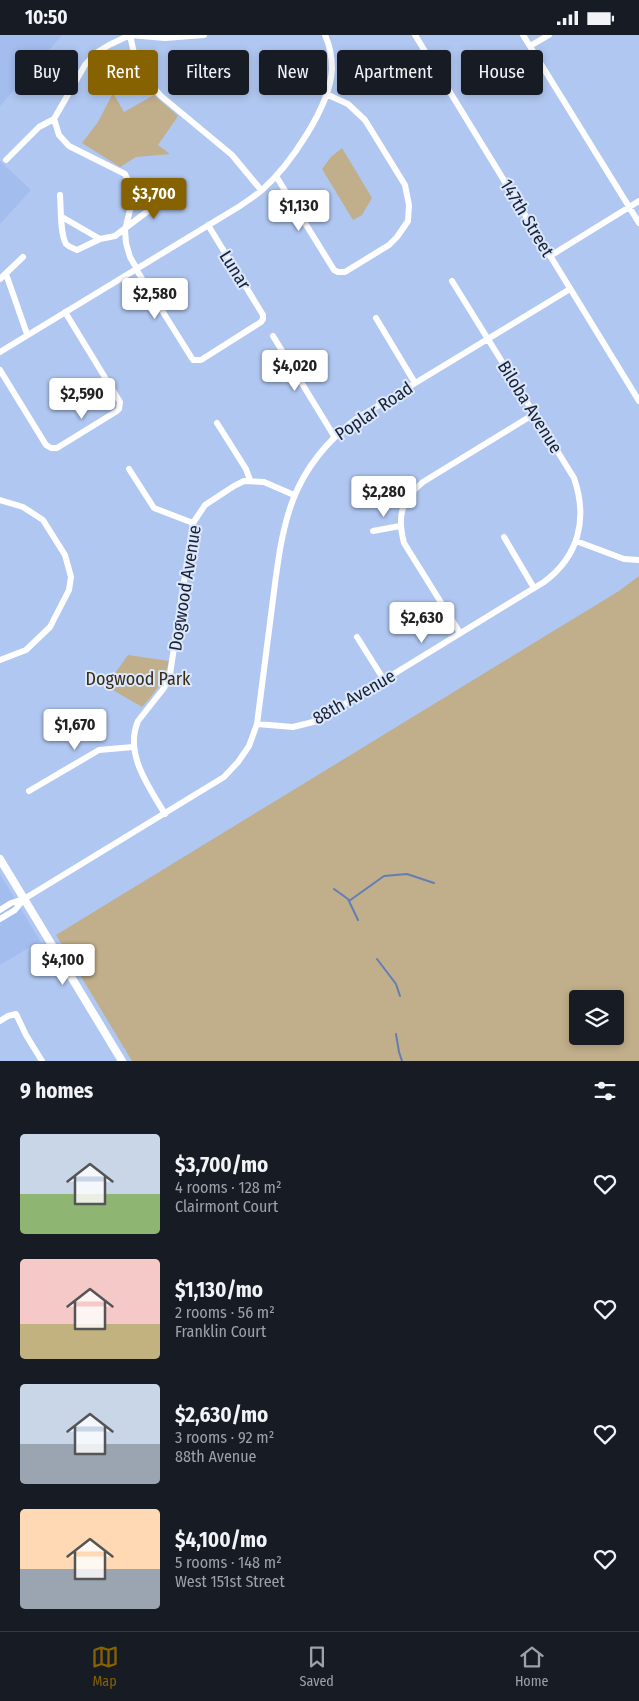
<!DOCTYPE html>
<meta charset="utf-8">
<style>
body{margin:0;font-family:"Fira Sans Condensed",sans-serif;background:#242831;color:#f1f3f6;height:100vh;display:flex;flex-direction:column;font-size:19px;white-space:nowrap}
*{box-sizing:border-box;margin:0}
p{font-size:16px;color:#9ea1a6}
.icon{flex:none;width:28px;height:28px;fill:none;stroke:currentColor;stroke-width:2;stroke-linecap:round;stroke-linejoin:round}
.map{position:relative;height:1026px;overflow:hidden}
.side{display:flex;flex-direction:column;background:#171b24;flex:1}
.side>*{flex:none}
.top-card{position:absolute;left:15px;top:15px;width:610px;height:45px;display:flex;gap:10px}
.buttons{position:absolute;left:569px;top:955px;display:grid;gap:10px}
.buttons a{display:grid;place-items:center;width:55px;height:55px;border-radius:5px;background:#171b24;box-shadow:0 2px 8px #0003;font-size:25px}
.price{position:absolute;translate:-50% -42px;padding:0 11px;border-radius:5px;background:#fff;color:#222;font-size:16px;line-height:32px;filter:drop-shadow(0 1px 2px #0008)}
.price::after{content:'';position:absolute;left:50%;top:30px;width:15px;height:11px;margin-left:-8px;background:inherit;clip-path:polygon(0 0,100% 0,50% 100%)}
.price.selected{background:#876200;color:#fff}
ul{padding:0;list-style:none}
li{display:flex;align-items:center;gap:15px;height:125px;padding:0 20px}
li span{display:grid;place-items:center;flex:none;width:140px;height:100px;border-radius:5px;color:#555}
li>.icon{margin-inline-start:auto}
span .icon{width:60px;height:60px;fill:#fffc;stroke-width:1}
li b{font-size:21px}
h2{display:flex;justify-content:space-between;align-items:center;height:60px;padding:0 20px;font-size:21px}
.pill{padding:0 18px;border-radius:5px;background:#171b24;box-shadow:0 2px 8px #0003;font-size:18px;line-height:45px}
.pill.selected{background:#876200;color:#fff}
.status{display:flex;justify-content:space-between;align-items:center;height:35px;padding:0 25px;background:#171b24;direction:ltr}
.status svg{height:14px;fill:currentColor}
.tabs{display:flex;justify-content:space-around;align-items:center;height:70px;border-top:1px solid #363941;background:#171b24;font-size:14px;color:#9ea1a6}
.tabs a{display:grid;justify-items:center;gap:2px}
.tabs .selected{color:#876200}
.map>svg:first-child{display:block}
</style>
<div class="status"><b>10:50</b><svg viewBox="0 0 49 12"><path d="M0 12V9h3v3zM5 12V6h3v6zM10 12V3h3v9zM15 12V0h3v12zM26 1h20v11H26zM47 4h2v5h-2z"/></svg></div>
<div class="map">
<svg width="639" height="1026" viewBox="0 0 639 1026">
<rect width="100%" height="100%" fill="#b0c7f1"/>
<!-- built -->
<path fill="#a3bdee" d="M0,0h62l-62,71z
M0,126l31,29 -31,34z
M0,839l40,67 -40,24z"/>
<!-- green -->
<path fill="#c1ae8a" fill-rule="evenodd" d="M113,58l11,19 30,-17 24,21 -20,29 12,9 -34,3 -16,10 -38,-24 16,-21z
M342,113l30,50 -10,17 -9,5 -31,-51 9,-12z
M639,541v485h-507l-76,-126 563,-344zM578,964h37v37h-37z
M128,620l41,6c-4,19 -14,32 -27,46l-36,-21z"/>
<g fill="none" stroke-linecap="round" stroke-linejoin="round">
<!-- stream -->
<path stroke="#637eb3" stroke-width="2" d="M334,854l14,10 10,21
M349,866l35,-25 23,-2 27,9
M377,924l19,25 4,12
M396,999l3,18 3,9"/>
<!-- minor -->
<path stroke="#fff" stroke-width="6" d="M130,0l5,23 10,20 16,18 71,59 29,35
M415,0l224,366
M523,0l116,188
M530,11l19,-11
M6,125l33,-33 15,-8
M276,141l58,94 4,2h7l44,-27 8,-8 11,-16 1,-16 -4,-20 -40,-65 -17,-16 -22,-10
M134,159l32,1
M60,160c1,12 0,39 6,49 3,3 7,4 11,6l23,-11 15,-3 46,-35 5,-6
M62,182l38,22
M550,221l89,-55
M136,234l57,91h8l60,-38 2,-3v-4l-55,-90
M137,234l-7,-12 -4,-14 -1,-13 9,-36 -9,-20 -56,-28 -10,-11 -5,-16 31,-54 11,-12 13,-8 21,-10 35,3 39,-3
M6,239l21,60
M0,244l23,-22
M376,283l39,65
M273,301l61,100
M0,317l240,-146c7,-5 15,-10 22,-16 28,-25 68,-83 70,-121 0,-12 -2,-23 -7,-34
M0,335l46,75 5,3h6l60,-37 2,-2 1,-7 -55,-90
M217,388l29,46 4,11
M129,434l25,39 39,15
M0,465l23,7 20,13 22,35 6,22 -2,13 -19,37 -24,23 -26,10
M373,496l27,-5
M504,502l30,51
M576,506l48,18 15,1
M460,598l-56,-90c-7,-27 -3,-43 19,-61l111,-68
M357,602l27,43
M257,689l36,3 24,-6 227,-139c35,-26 44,-63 30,-104l-122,-197
M29,756l70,-41 34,-3
M165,779c-16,-27 -41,-60 -27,-93l26,-33 6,-14 23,-151 12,-18 29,-19 10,-5 20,1 30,13
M0,875l11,-7 13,-4 200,-122 14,-15 11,-16 8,-22c5,-39 10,-78 15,-117 10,-79 15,-136 84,-188l214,-130
M0,884l15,-9 8,-10
M0,986l8,-5 8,-2 10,21 16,26"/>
<!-- tertiary -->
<path stroke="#fff" stroke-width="8" d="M0,824l122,202"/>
</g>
<g text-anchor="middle" stroke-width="4" stroke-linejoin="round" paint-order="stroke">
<!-- street labels -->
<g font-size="18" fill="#192131" stroke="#dbe7fd">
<text transform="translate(527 183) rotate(59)" y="6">147th Street</text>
<text transform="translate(235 235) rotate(58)" y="6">Lunar</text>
<text transform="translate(530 372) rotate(58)" y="6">Biloba Avenue</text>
<text transform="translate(374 376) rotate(-34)" y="6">Poplar Road</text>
<text transform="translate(185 553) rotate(-81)" y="6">Dogwood Avenue</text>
<text transform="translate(354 662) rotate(-30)" y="6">88th Avenue</text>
</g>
<!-- park labels -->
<g font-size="18" fill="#392b10" stroke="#dbe7fd">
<text x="138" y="650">Dogwood Park</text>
</g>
</g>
</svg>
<div class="buttons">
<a><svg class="icon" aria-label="layers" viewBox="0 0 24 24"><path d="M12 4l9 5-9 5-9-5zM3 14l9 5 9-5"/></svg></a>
</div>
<b class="price selected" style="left:154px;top:185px">$3,700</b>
<b class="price" style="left:299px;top:197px">$1,130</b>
<b class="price" style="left:155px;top:285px">$2,580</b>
<b class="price" style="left:295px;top:357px">$4,020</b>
<b class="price" style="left:82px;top:385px">$2,590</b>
<b class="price" style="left:384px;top:483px">$2,280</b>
<b class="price" style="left:422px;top:609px">$2,630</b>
<b class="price" style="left:75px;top:716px">$1,670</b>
<b class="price" style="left:63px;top:951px">$4,100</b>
<div class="top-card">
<a class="pill">Buy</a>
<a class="pill selected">Rent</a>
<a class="pill">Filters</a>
<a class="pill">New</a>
<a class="pill">Apartment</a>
<a class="pill">House</a>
</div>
</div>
<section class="side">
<h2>9 homes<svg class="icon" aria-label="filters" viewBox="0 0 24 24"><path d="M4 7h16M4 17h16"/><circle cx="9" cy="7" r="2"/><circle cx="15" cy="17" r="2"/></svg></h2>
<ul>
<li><span style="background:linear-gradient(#c9d6e8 60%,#8fb573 0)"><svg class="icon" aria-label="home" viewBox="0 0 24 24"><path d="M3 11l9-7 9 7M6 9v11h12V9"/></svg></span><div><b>$3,700/mo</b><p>4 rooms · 128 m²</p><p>Clairmont Court</p></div><svg class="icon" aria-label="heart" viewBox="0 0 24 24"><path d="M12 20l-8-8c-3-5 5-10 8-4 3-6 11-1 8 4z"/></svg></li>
<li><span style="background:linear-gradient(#f6c9c9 65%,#c2b280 0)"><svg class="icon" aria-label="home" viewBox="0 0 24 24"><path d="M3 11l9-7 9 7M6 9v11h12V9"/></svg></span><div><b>$1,130/mo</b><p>2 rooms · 56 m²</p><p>Franklin Court</p></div><svg class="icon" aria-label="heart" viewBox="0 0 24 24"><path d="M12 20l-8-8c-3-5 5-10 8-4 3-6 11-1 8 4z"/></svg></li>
<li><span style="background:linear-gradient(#c9d6e8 60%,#9aa5b1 0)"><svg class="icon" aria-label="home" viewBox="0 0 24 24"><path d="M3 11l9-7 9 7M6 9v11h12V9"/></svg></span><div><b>$2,630/mo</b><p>3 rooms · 92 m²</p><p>88th Avenue</p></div><svg class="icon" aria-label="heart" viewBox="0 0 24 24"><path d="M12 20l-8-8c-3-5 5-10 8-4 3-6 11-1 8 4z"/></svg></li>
<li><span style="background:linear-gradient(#ffd9b3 60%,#9aa5b1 0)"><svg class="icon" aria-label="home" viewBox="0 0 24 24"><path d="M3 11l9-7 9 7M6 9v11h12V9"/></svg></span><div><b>$4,100/mo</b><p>5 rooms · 148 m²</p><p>West 151st Street</p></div><svg class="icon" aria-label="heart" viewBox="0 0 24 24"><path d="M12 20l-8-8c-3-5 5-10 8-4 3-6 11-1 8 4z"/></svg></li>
</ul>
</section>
<nav class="tabs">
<a class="selected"><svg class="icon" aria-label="map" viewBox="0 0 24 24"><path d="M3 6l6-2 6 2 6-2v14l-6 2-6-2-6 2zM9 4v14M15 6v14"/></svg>Map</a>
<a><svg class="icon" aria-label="saved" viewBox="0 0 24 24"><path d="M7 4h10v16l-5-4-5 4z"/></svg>Saved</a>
<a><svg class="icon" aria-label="home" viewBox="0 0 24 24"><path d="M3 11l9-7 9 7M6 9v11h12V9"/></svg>Home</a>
</nav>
